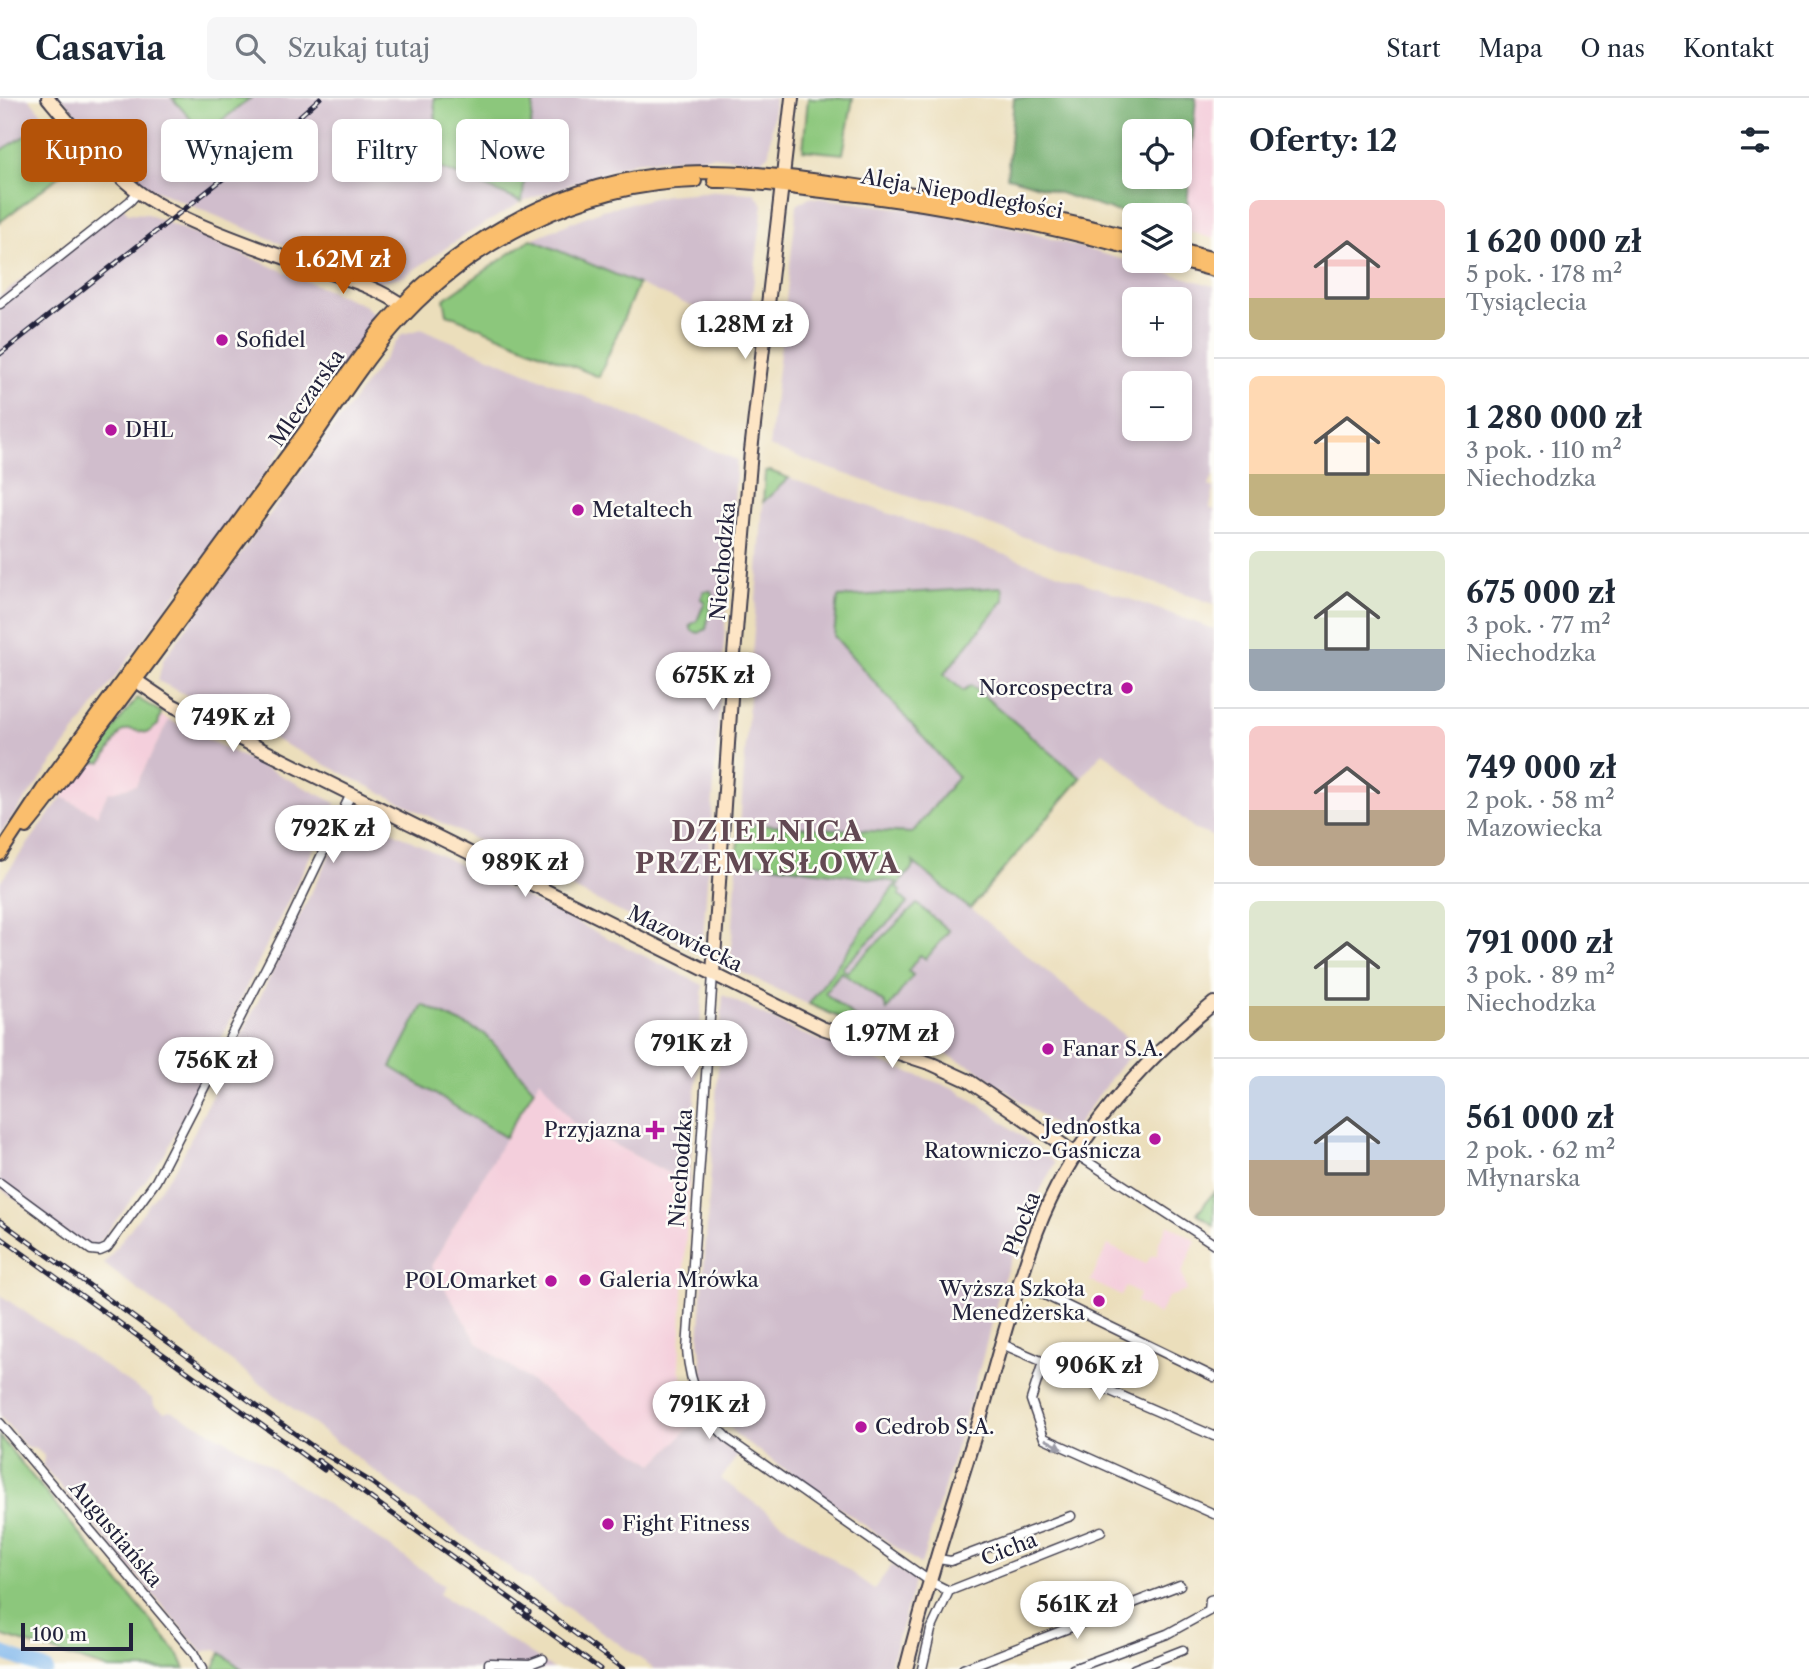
<!DOCTYPE html>
<html lang="pl">
<meta charset="utf-8">
<style>
body{margin:0;font-family:"Libre Caslon Text",serif;background:#f6f6f7;color:#1f2937;height:100vh;display:flex;flex-direction:column;font-size:26px;white-space:nowrap}
*{box-sizing:border-box;margin:0}
p{font-size:23px;color:#747a83}
.icon{flex:none;width:38px;height:38px;fill:none;stroke:currentColor;stroke-width:2;stroke-linecap:round;stroke-linejoin:round}
.map{position:relative;flex:1;overflow:hidden}
.panel{display:flex;flex-direction:column;background:#fff;width:595px}
.panel>*{flex:none}
.hud{position:absolute;left:21px;top:21px;width:665px;height:63px;display:flex;gap:14px}
.fabs{position:absolute;left:1122px;top:21px;display:grid;gap:14px}
.fabs a{display:grid;place-items:center;width:70px;height:70px;border-radius:10px;background:#fff;box-shadow:0 4px 10px #0003;font-size:35px}
.scale{position:absolute;left:21px;bottom:18px;width:112px;box-sizing:border-box;padding-left:7px;border:4px solid #22223b;border-top:0;font-size:19px;line-height:24px;white-space:nowrap;color:#22223b;-webkit-text-stroke:5px #fdfcf7;paint-order:stroke}
.price{position:absolute;translate:-50% -60px;padding:0 16px;border-radius:24px;background:#fff;color:#222;font-size:23px;line-height:46px;filter:drop-shadow(0 2px 4px #0008)}
.price::after{content:'';position:absolute;left:50%;top:42px;width:21px;height:16px;margin-left:-10px;background:inherit;clip-path:polygon(0 0,100% 0,50% 100%)}
.price.on{background:#b45309;color:#fff}
ul{padding:0;list-style:none}
li{display:flex;align-items:center;gap:21px;height:175px;padding:0 35px}
li+li{border-top:2px solid #e0e1e3}
li span{display:grid;place-items:center;flex:none;width:196px;height:140px;border-radius:10px;color:#555}
li>.icon{margin-inline-start:auto}
span .icon{width:84px;height:84px;fill:#fffc;stroke-width:1}
li b{font-size:30px}
h2{display:flex;justify-content:space-between;align-items:center;height:84px;padding:0 35px;font-size:30px}
.pill{padding:0 24px;border-radius:10px;background:#fff;box-shadow:0 4px 10px #0003;font-size:24px;line-height:63px}
.pill.on{background:#b45309;color:#fff}
header{display:flex;align-items:center;gap:42px;box-sizing:border-box;height:98px;padding:0 35px;background:#fff;border-bottom:2px solid #e0e1e3}
header strong{font-size:33px}
nav{display:flex;gap:38px;margin-inline-start:auto;font-size:24px}
.search{width:490px;height:63px;background:#f6f6f7;display:flex;align-items:center;gap:18px;box-sizing:border-box;padding:0 24px;border-radius:10px;color:#747a83;font-size:26px}
main{display:flex;flex:1;min-height:0}
.map>svg:first-child{display:block}
</style>
<header>
<strong>Casavia</strong>
<div class="search"><svg class="icon" aria-label="search" viewBox="0 0 24 24"><circle cx="10" cy="10" r="6"/><path d="M15 15l6 6"/></svg>Szukaj tutaj</div>
<nav><a>Start</a><a>Mapa</a><a>O nas</a><a>Kontakt</a></nav>
</header>
<main>
<div class="map">
<svg width="1214" height="1571" viewBox="0 0 1214 1571">
<rect width="100%" height="100%" fill="#fdfcf7"/>
<filter id="ink" filterUnits="userSpaceOnUse"><feTurbulence type="fractalNoise" baseFrequency=".0143" numOctaves="2"/><feDisplacementMap in="SourceGraphic" scale="14" xChannelSelector="R" yChannelSelector="G"/><feConvolveMatrix kernelMatrix="1 2 1 2 8 2 1 2 1" color-interpolation-filters="sRGB"/></filter>
<filter id="wash" filterUnits="userSpaceOnUse"><feTurbulence type="fractalNoise" baseFrequency=".00686" numOctaves="4" result="noise"/><feDisplacementMap in="SourceGraphic" scale="28" xChannelSelector="R" yChannelSelector="G"/><feGaussianBlur stdDeviation="1.57" result="paint"/><feColorMatrix in="noise" values="0 0 0 0 0 0 0 0 0 0 0 0 0 0 0 0 0 1.4 0 .05"/><feComposite in="paint" operator="in"/></filter>
<g filter="url(#wash)">
<rect width="100%" height="100%" fill="#ebdebb"/>
<!-- built -->
<path fill="#f4cfdc" d="M1196,0h18v141l-29,-9z
M133,603l36,19 -33,65 -28,8 -11,22 -35,-18z
M540,980l33,45 116,61 -10,183 6,24 13,28 -44,45 -61,-38 -115,-83 -47,-77z
M1168,1126l28,17 -14,32 5,18 -19,6 -9,18 -23,-13 3,-8 -13,-7 -5,9 -31,-15 18,-36 38,19 5,-8 7,-1 1,-13z"/>
<!-- industrial -->
<path fill="#d0bdcc" fill-rule="evenodd" d="M0,0h29l19,23 -48,30z
M62,0h713l-6,56 -9,7 -48,-5 -78,6 -112,40 -60,35 -57,39 -29,6 -19,-13 -22,-9 -17,-1 -182,-77z
M715,93l39,2 9,11 -15,126 -217,-91 71,-29 64,-15z
M809,99l114,14 84,15 207,60v187l-5,13 5,2 -4,20 4,2v94l-445,-157 28,-242zM1134,201h46v46h-46zM1134,285h46v46h-46z
M120,105l8,10 19,1 217,91 10,9 2,8 -376,512v-538z
M422,231l315,131 -35,493 -544,-272 5,-21 239,-326z
M789,380l425,151v208l-18,-7 -93,-78 -133,156 168,139 -21,23 -48,66 -94,-68 -30,-14 -98,-31 -117,-56 33,-465z
M169,622l167,83 -171,351 -74,100 -91,-66v-306l62,-85 35,18 11,-22 28,-8z
M351,713l352,174 -14,199 -116,-61 -33,-44 -109,187 47,77 115,83 61,38 44,-45 8,13 32,23 -17,24 153,110 18,-24 23,16 -26,88h-234l-244,-170 -307,-235 74,-99z
M723,897l77,38 153,55 38,24 64,51 -25,47 -29,76 -20,78 -60,201 -185,-130 -22,-31 -10,-21 -5,-43z
M0,1197l153,104 1,6 10,7 6,-2 83,45 114,76 77,54 -5,9 115,75h-312l-27,-20 -13,3 -159,-186 1,-10 -8,-8 -10,-1 -26,-31z"/>
<!-- green -->
<path fill="#8cc77c" stroke="#57745c" stroke-width="2" d="M172,0h79l-47,36z
M434,0h100l-12,104 -82,-34z
M808,0h45l-10,56 -40,-4z
M61,16l32,36 -93,72v-71z
M531,141l107,45 -39,93 -152,-63 -3,-15z
M770,373l19,7 -26,24 2,-30z
M1002,489l2,13 -60,74 19,17 8,-6 110,93 -111,131 -57,-47 1,4 -18,21 5,4 -2,4 9,8 -66,65 5,4 70,-68 32,27 -23,28 -6,-4 -12,16 5,4 -26,35 -3,-7 -43,-31 -16,21 48,39 -64,-28 88,-122 -161,-22 4,-36 172,9 46,-56 -124,-141 4,-39z
M704,493h7l2,4 -7,34 -7,4 -7,-2 -2,-6 7,-4 8,-19 -4,-3z
M137,600l24,14 -3,13 -11,8 -18,-4 -8,3 -19,30 -15,1z
M423,907l62,29 49,55 -29,48 -114,-70z
M1214,1094v34l-17,-13z
M0,1339l179,218 6,14h-76l-109,-34z
M221,1555l21,16h-29z"/>
<!-- forest -->
<path fill="#71ac6c" stroke="#4a6754" stroke-width="2" fill-rule="evenodd" d="M1014,0h182l-11,132 -5,-1v-14c-16,0 -35,3 -49,0 -43,-9 -81,-28 -124,-38zM1134,33h46v46h-46z"/>
<g fill="none" stroke-linecap="round" stroke-linejoin="round">
<!-- river -->
<path stroke="#7ab4eb" stroke-width="14" d="M0,1554l46,17"/>
</g>
</g>
<g filter="url(#ink)">
<g fill="none" stroke-linecap="round" stroke-linejoin="round">
<defs>
<path id="street" d="M0,206l130,-103 8,-9
M713,876l-26,376c3,36 15,65 42,90l202,142 18,9 152,-60
M1076,1056l138,90
M0,1085l91,67 9,1 7,-3 49,-67 133,-258 62,-129
M1020,1185l194,94
M1002,1246l212,92
M1043,1264l-12,38 13,38 170,76
M0,1325l193,229 9,17
M938,1461l13,2 120,-45
M489,1571v-6l41,1 13,-5
M922,1571l9,-39 18,-39
M963,1571l217,-84
M1073,1571l94,-35 42,-23 1,-11 4,-1
M1134,1571l49,-19"/>
<path id="secondary" d="M48,0c27,32 55,66 88,92 33,27 114,55 155,70 39,14 85,24 118,50
M129,578l43,29 650,323 110,36 37,17 107,73
M713,876l20,-307 18,-216 41,-353
M906,1571c21,-84 48,-167 74,-250 18,-62 34,-126 57,-188 35,-92 101,-166 177,-228"/>
<path id="primary" d="M714,83c33,-1 67,5 100,9 109,11 215,31 320,59
M1180,152l34,9
M1180,163l34,9
M26,729c28,-33 53,-71 79,-106 61,-81 120,-162 180,-243 37,-49 68,-104 109,-151 74,-85 187,-143 301,-146
M0,756l43,-65 337,-460c69,-82 169,-141 277,-154 74,-9 148,4 222,14 86,12 170,26 255,49"/>
</defs>
<!-- street casing -->
<use href="#street" stroke="#403e4e" stroke-width="11"/>
<!-- secondary casing -->
<use href="#secondary" stroke="#403e4e" stroke-width="16"/>
<!-- primary casing -->
<use href="#primary" stroke="#403e4e" stroke-width="16"/>
<!-- street -->
<use href="#street" stroke="#fff" stroke-width="8"/>
<!-- secondary -->
<use href="#secondary" stroke="#fde5c5" stroke-width="12"/>
<!-- primary -->
<use href="#primary" stroke="#fabe6d" stroke-width="12"/>
<defs>
<path id="rail" d="M0,256l275,-216 45,-40
M0,1123l315,227 56,34 252,187
M0,1139l324,233
M318,1362l211,152
M517,1511l83,60"/>
</defs>
<!-- rail casing -->
<use href="#rail" stroke="#22223b" stroke-width="5"/>
<!-- rail -->
<use href="#rail" stroke="#fdfcf7" stroke-width="2.5" stroke-dasharray="8" stroke-linecap="butt"/>
</g>
<!-- one-way arrows -->
<defs><path id="oneway-solid" d="M-6-.8H1V-3.2L6.5 0L1 3.2V.8H-6Z" transform="scale(1.75)"/></defs>
<use fill="#9c9ca7" href="#oneway-solid" transform="translate(1054 1346) rotate(29)"/>
</g>
<!-- markers -->
<g fill="#b5179e" stroke="#fdfcf7" stroke-width="2.5">
<circle cx="222" cy="242" r="7"/>
<circle cx="111" cy="332" r="7"/>
<circle cx="578" cy="412" r="7"/>
<circle cx="1127" cy="590" r="7"/>
<circle cx="1048" cy="951" r="7"/>
<path d="M651.5 1021.5h7v7h7v7h-7v7h-7v-7h-7v-7h7z"/>
<circle cx="1155" cy="1041" r="7"/>
<circle cx="585" cy="1182" r="7"/>
<circle cx="551" cy="1183" r="7"/>
<circle cx="1099" cy="1203" r="7"/>
<circle cx="861" cy="1329" r="7"/>
<circle cx="608" cy="1426" r="7"/>
</g>
<g text-anchor="middle" stroke-width="5" stroke-linejoin="round" paint-order="stroke">
<!-- street labels -->
<g font-size="21" fill="#22223b" stroke="#fdfcf7">
<text transform="translate(962 96) rotate(10)" y="7">Aleja Niepodległości</text>
<text transform="translate(307 300) rotate(-55)" y="7">Mleczarska</text>
<text transform="translate(723 463) rotate(-85)" y="7">Niechodzka</text>
<text transform="translate(685 841) rotate(26)" y="7">Mazowiecka</text>
<text transform="translate(681 1070) rotate(-86)" y="7">Niechodzka</text>
<text transform="translate(1022 1126) rotate(-69)" y="7">Płocka</text>
<text transform="translate(116 1436) rotate(50)" y="7">Augustiańska</text>
<text transform="translate(1009 1451) rotate(-21)" y="7">Cicha</text>
</g>
<!-- poi labels -->
<g font-size="21" fill="#22223b" stroke="#fdfcf7" text-anchor="start">
<text x="236" y="249">Sofidel</text>
<text x="125" y="339">DHL</text>
<text x="592" y="419">Metaltech</text>
<text x="1113" y="597" text-anchor="end">Norcospectra</text>
<text x="1062" y="958">Fanar S.A.</text>
<text x="1141" y="1036" text-anchor="end">Jednostka<tspan x="1141" dy="24">Ratowniczo-Gaśnicza</tspan></text>
<text x="641" y="1039" text-anchor="end">Przyjazna</text>
<text x="599" y="1189">Galeria Mrówka</text>
<text x="537" y="1190" text-anchor="end">POLOmarket</text>
<text x="1085" y="1198" text-anchor="end">Wyższa Szkoła<tspan x="1085" dy="24">Menedżerska</tspan></text>
<text x="875" y="1336">Cedrob S.A.</text>
<text x="622" y="1433">Fight Fitness</text>
</g>
<!-- district labels -->
<g font-size="28" font-weight="bold" letter-spacing="2" fill="#634953" stroke="#fdfcf7">
<text x="768" y="743">DZIELNICA<tspan x="768" dy="32">PRZEMYSŁOWA</tspan></text>
</g>
</g>
</svg>
<div class="fabs">
<a><svg class="icon" aria-label="locate" viewBox="0 0 24 24"><circle cx="12" cy="12" r="6"/><path d="M12 2v4M12 18v4M2 12h4M18 12h4"/></svg></a>
<a><svg class="icon" aria-label="layers" viewBox="0 0 24 24"><path d="M12 4l9 5-9 5-9-5zM3 14l9 5 9-5"/></svg></a>
<a>+</a>
<a>−</a>
</div>
<div class="scale">100 m</div>
<b class="price on" style="left:343px;top:198px">1.62M zł</b>
<b class="price" style="left:745px;top:263px">1.28M zł</b>
<b class="price" style="left:713px;top:614px">675K zł</b>
<b class="price" style="left:233px;top:656px">749K zł</b>
<b class="price" style="left:333px;top:767px">792K zł</b>
<b class="price" style="left:525px;top:801px">989K zł</b>
<b class="price" style="left:892px;top:972px">1.97M zł</b>
<b class="price" style="left:691px;top:982px">791K zł</b>
<b class="price" style="left:216px;top:999px">756K zł</b>
<b class="price" style="left:1099px;top:1304px">906K zł</b>
<b class="price" style="left:709px;top:1343px">791K zł</b>
<b class="price" style="left:1077px;top:1543px">561K zł</b>
<div class="hud">
<a class="pill on">Kupno</a>
<a class="pill">Wynajem</a>
<a class="pill">Filtry</a>
<a class="pill">Nowe</a>
</div>
</div>
<section class="panel">
<h2>Oferty: 12<svg class="icon" aria-label="filters" viewBox="0 0 24 24"><path d="M4 7h16M4 17h16"/><circle cx="9" cy="7" r="2"/><circle cx="15" cy="17" r="2"/></svg></h2>
<ul>
<li><span style="background:linear-gradient(#f6c9c9 70%,#c2b280 0)"><svg class="icon" aria-label="home" viewBox="0 0 24 24"><path d="M3 11l9-7 9 7M6 9v11h12V9"/></svg></span><div><b>1 620 000 zł</b><p>5 pok. · 178 m²</p><p>Tysiąclecia</p></div></li>
<li><span style="background:linear-gradient(#ffd9b3 70%,#c2b280 0)"><svg class="icon" aria-label="home" viewBox="0 0 24 24"><path d="M3 11l9-7 9 7M6 9v11h12V9"/></svg></span><div><b>1 280 000 zł</b><p>3 pok. · 110 m²</p><p>Niechodzka</p></div></li>
<li><span style="background:linear-gradient(#dfe7d0 70%,#9aa5b1 0)"><svg class="icon" aria-label="home" viewBox="0 0 24 24"><path d="M3 11l9-7 9 7M6 9v11h12V9"/></svg></span><div><b>675 000 zł</b><p>3 pok. · 77 m²</p><p>Niechodzka</p></div></li>
<li><span style="background:linear-gradient(#f6c9c9 60%,#b9a48a 0)"><svg class="icon" aria-label="home" viewBox="0 0 24 24"><path d="M3 11l9-7 9 7M6 9v11h12V9"/></svg></span><div><b>749 000 zł</b><p>2 pok. · 58 m²</p><p>Mazowiecka</p></div></li>
<li><span style="background:linear-gradient(#dfe7d0 75%,#c2b280 0)"><svg class="icon" aria-label="home" viewBox="0 0 24 24"><path d="M3 11l9-7 9 7M6 9v11h12V9"/></svg></span><div><b>791 000 zł</b><p>3 pok. · 89 m²</p><p>Niechodzka</p></div></li>
<li><span style="background:linear-gradient(#c9d6e8 60%,#b9a48a 0)"><svg class="icon" aria-label="home" viewBox="0 0 24 24"><path d="M3 11l9-7 9 7M6 9v11h12V9"/></svg></span><div><b>561 000 zł</b><p>2 pok. · 62 m²</p><p>Młynarska</p></div></li>
</ul>
</section>
</main>
